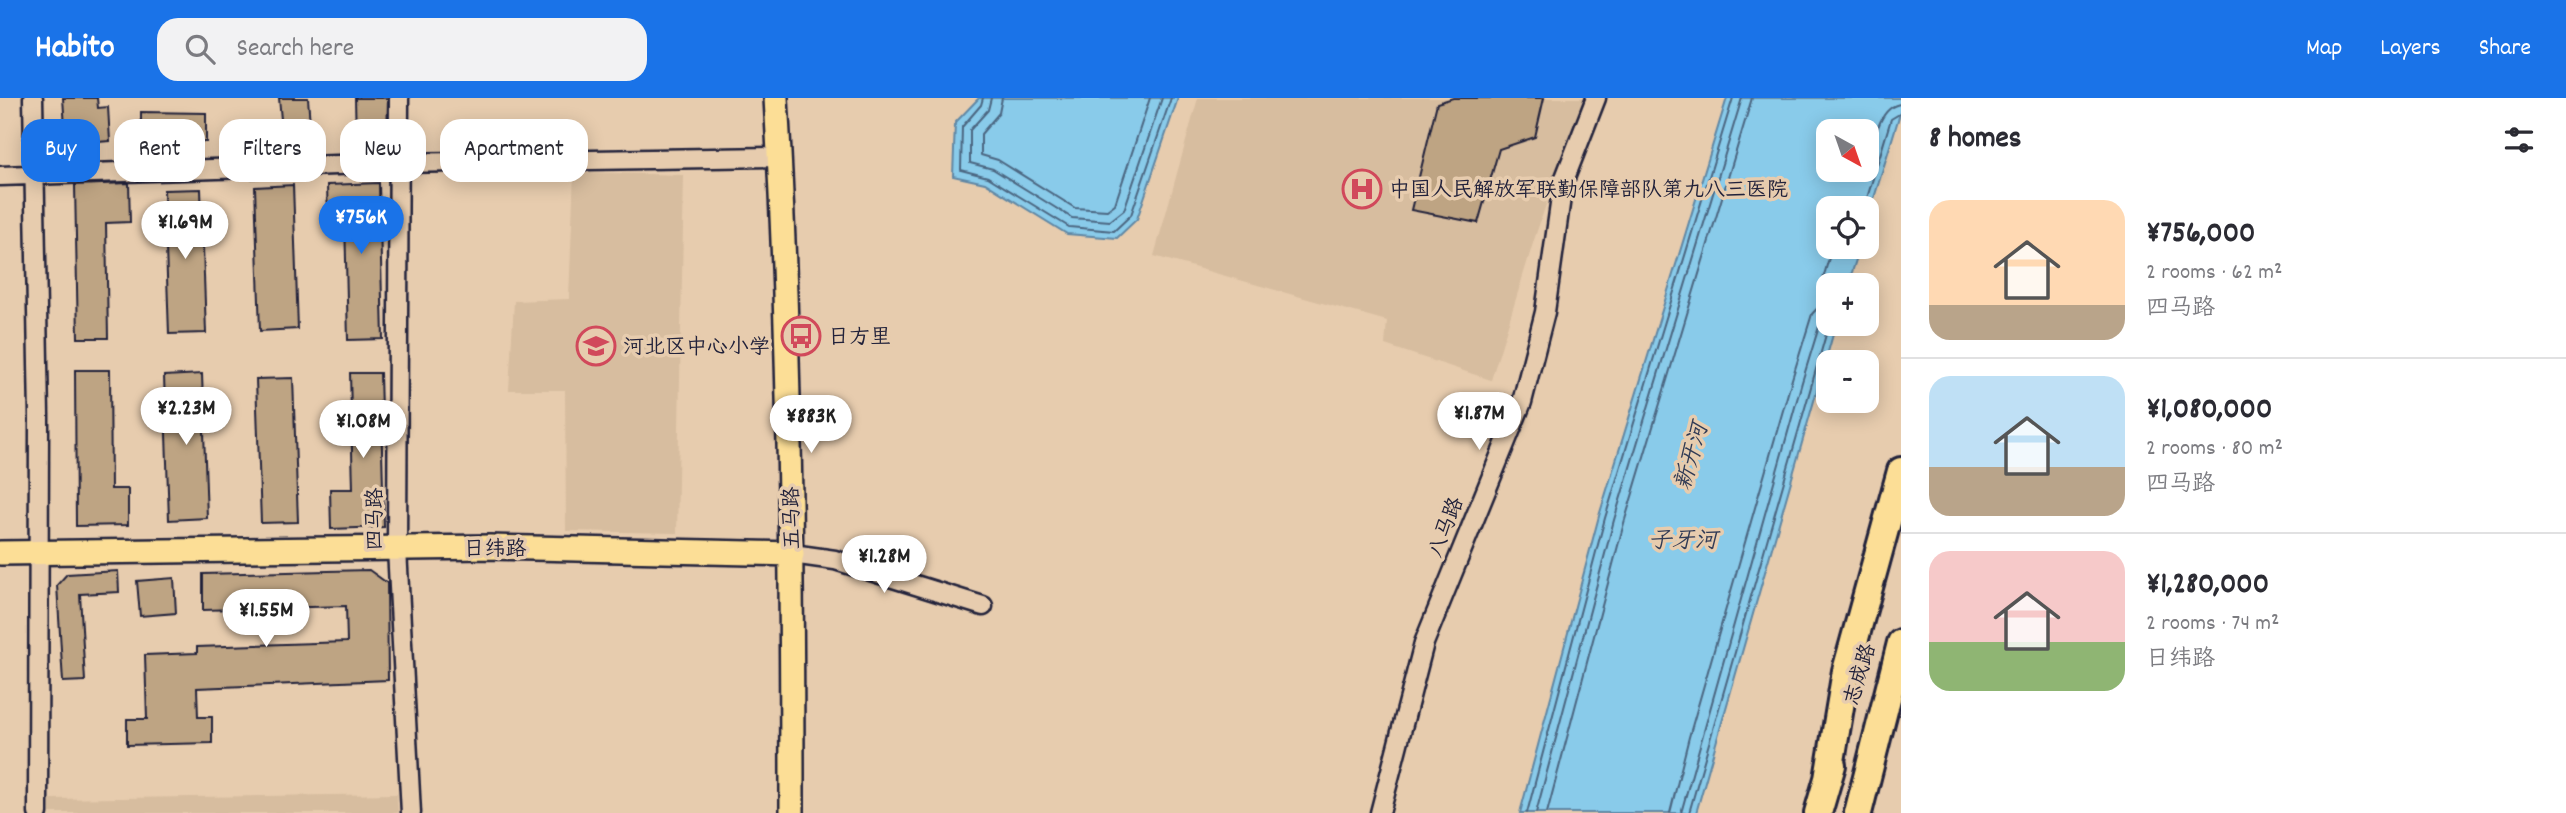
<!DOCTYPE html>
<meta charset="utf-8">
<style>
body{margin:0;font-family:Dekko,"LXGW WenKai TC",sans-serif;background:#f2f2f3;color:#2b2b33;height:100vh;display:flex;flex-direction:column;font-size:26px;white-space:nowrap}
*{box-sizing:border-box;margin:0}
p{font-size:23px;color:#7c7c81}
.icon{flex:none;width:38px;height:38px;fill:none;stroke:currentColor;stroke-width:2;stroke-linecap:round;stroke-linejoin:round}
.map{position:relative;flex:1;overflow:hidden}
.sheet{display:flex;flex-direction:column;background:#fff;width:665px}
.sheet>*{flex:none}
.banner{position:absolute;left:21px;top:21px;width:665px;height:63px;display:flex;gap:14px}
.needle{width:46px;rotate:140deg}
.tools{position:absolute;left:1816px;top:21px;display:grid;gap:14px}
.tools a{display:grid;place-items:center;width:63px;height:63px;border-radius:14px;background:#fff;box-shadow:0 4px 18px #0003;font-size:35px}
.price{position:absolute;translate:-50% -60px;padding:0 16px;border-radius:24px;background:#fff;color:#222;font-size:23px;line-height:46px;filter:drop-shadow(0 2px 4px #0008)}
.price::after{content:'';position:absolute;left:50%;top:42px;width:21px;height:16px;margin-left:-10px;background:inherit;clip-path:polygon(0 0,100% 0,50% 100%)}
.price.active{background:#1a73e8;color:#fff}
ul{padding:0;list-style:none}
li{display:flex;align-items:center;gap:21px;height:175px;padding:0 28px}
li+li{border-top:2px solid #e1e1e2}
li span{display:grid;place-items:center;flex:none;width:196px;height:140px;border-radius:21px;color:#555}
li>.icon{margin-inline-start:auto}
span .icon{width:84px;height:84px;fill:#fffc;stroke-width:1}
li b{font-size:30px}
h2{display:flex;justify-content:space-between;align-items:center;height:84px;padding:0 28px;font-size:30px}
.pill{padding:0 24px;border-radius:21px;background:#fff;box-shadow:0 4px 18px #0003;font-size:24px;line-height:63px}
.pill.active{background:#1a73e8;color:#fff}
header{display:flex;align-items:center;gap:42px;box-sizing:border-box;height:98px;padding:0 35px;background:#1a73e8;color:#fff}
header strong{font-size:33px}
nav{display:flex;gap:38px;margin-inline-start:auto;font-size:24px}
.search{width:490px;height:63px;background:#f2f2f3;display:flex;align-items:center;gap:18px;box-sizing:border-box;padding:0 24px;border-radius:21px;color:#7c7c81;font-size:26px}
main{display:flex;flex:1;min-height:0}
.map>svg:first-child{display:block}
</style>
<header>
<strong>Habito</strong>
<div class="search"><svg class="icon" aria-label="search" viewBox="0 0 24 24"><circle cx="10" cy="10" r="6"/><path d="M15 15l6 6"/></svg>Search here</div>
<nav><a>Map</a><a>Layers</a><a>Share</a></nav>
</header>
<main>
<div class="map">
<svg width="1901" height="715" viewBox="0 0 1901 715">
<rect width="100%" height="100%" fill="#e7ccae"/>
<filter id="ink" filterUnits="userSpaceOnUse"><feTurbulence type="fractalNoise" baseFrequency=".0143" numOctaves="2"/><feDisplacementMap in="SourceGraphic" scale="14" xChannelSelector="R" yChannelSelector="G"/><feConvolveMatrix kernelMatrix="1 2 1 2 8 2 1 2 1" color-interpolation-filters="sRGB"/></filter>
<g filter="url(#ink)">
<!-- built -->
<path fill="#d7bd9f" d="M1198,0h389l-19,41 -34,101 -43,140 -106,-35 2,-24 -233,-65z
M574,74l110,3 -7,358 -111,-2 -1,-141h-56l5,-89 55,-2z
M397,696l1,19h-348v-14z"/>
<!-- water -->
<path fill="#89cbea" stroke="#6087a4" stroke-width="2" fill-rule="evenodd" d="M979,0h199l-41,121 -20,19 -50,-4 -82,-51 -32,-7 2,-53z
M1727,0h174v12l-34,111v-13h-38v39h31l-12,38h-19v39h7l-140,489h-176l79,-297zM1829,33h38v39h-38z"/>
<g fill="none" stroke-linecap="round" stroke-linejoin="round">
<!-- shore -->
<path stroke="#4b6681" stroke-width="2" d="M983,0l-2,7 -19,22 -1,43 27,7 81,50 45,4 17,-16 40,-117
M991,0l-3,12 -18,20v33l23,6 79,49 38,3 14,-11 38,-112
M1002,0l-3,15 -18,21v21l17,5 77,48 32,2 8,-6 35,-106
M1867,69c6,-19 10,-61 34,-63
M1864,110l27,-89 10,-6
M1527,715l78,-295 128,-420
M1536,715l78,-293 128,-422
M1547,715l77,-290 128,-425
M1670,715l19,-76 103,-358 20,-65 14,-15 -3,-20 9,-32
M1681,715l121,-431 19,-62 8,-10
M1689,715l140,-489"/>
</g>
<!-- building -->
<path fill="#bea483" stroke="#22223b" stroke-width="2" d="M63,0h34l1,10 10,-1 2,34 -26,2v-7h-10v-9h-9z
M279,0h29l3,40 -28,3z
M355,0h33l-1,39 -31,1z
M1453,0h91l-9,39 -36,12 -21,74 -67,-13 26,-107z
M141,14l65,1v29h-65z
M129,85l1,39 -24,1 2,115h-30l-3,-153z
M379,85l4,156 -35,1 -3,-120 -17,1 -1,-36z
M293,87l5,144 -38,2 -5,-144z
M201,91l5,144 -37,1 -5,-144z
M75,272h35l1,119h17v36l-52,1z
M350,275h30l4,154 -53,2 -1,-40h23z
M202,276l5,144 -38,2 -5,-144z
M293,280l5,144 -37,1 -5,-144z
M369,472l18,13 1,97 -191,8 1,29h14v26l-85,2v-26h20l-2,-64 52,-2v-6l150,-5 -1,-36 -143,4v-36z
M118,473l1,21 -39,2 5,87 -22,1 -6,-97 10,-11z
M174,480l2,35 -36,3 -3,-35z"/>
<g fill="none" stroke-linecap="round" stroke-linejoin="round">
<defs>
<path id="minor" d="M33,0l6,318 -1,397
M399,0l-2,451 14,264
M0,78l398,-13 381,-6
M792,456l43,6 148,46
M1380,715l44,-170 98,-241 23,-90 18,-129 33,-85"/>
<path id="major" d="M776,0c14,238 16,476 16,715
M0,455l490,-6 302,7"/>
<path id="highway" d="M1828,681l18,-108 55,-200
M1818,715l14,-48
M1858,715l43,-170"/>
</defs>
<!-- minor casing -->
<use href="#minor" stroke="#22223b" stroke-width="23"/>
<!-- major casing -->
<use href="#major" stroke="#22223b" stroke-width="28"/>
<!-- highway casing -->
<use href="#highway" stroke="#22223b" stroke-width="32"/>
<!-- minor -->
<use href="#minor" stroke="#e7ccae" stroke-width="18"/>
<!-- major -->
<use href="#major" stroke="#fcde96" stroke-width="23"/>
<!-- highway -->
<use href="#highway" stroke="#fcde96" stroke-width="26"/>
</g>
</g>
<!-- icons -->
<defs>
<symbol id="hospital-ring" viewBox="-11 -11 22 22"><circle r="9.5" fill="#e7ccae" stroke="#d1495b" stroke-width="1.5"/><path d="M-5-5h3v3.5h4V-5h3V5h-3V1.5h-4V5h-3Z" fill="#d1495b"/></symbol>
<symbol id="bus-ring" viewBox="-11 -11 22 22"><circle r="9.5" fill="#e7ccae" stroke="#d1495b" stroke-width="1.5"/><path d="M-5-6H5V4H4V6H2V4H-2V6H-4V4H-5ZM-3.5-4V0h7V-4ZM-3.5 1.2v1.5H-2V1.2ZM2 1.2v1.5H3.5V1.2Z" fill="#d1495b"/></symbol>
<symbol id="school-ring" viewBox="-11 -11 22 22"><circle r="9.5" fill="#e7ccae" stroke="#d1495b" stroke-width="1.5"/><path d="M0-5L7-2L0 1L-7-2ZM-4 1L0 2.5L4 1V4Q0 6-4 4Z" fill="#d1495b"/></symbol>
</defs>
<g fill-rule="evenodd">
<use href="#hospital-ring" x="1340" y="69" width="44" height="44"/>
<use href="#bus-ring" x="779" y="216" width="44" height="44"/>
<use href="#school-ring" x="574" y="226" width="44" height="44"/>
</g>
<g text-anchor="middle" stroke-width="7" stroke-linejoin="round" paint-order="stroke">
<!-- poi labels -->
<g font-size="21" fill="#22223b" stroke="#e7ccae" text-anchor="start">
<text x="1389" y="98">中国人民解放军联勤保障部队第九八三医院</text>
<text x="828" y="245">日方里</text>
<text x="623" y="255">河北区中心小学</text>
</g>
<!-- street labels -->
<g font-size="21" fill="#22223b" stroke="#e7ccae">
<text transform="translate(791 420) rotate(-91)" y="7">五马路</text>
<text transform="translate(374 421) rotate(-90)" y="7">四马路</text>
<text transform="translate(1445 429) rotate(-69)" y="7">八马路</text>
<text x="495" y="457">日纬路</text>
<text transform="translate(1859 576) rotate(-73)" y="7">志成路</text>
</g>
<!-- water labels -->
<g font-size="23" font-style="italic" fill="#313b55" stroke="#e7ccae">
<text transform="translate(1690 358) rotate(-74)" y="8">新开河</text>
<text x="1683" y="449">子牙河</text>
</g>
</g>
</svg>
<div class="tools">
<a><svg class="needle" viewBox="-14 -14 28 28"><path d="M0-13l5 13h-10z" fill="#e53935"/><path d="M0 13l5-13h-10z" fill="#7c7c81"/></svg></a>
<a><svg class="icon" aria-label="locate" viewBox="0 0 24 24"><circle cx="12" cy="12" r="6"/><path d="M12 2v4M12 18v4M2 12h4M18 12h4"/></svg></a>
<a>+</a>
<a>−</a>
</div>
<b class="price active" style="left:361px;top:158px">¥756K</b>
<b class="price" style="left:185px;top:163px">¥1.69M</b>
<b class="price" style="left:186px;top:349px">¥2.23M</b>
<b class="price" style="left:1479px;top:354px">¥1.87M</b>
<b class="price" style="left:811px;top:357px">¥883K</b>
<b class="price" style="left:363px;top:362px">¥1.08M</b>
<b class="price" style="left:884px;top:497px">¥1.28M</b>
<b class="price" style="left:266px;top:551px">¥1.55M</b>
<div class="banner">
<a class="pill active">Buy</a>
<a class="pill">Rent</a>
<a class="pill">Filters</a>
<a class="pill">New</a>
<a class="pill">Apartment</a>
</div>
</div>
<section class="sheet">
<h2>8 homes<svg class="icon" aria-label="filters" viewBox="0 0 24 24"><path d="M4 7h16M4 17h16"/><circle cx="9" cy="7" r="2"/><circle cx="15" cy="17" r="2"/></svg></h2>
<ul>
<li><span style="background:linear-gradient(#ffd9b3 75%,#b9a48a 0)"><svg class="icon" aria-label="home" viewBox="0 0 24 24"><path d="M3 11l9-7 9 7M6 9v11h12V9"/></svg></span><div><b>¥756,000</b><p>2 rooms · 62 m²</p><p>四马路</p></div></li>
<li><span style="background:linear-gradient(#bfe0f5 65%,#b9a48a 0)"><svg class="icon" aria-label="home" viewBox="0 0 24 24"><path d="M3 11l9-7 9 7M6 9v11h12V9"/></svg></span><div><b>¥1,080,000</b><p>2 rooms · 80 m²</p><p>四马路</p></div></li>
<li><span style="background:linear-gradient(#f6c9c9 65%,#8fb573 0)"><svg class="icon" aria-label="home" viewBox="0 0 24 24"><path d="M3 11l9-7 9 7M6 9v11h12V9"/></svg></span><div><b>¥1,280,000</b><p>2 rooms · 74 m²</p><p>日纬路</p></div></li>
</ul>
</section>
</main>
